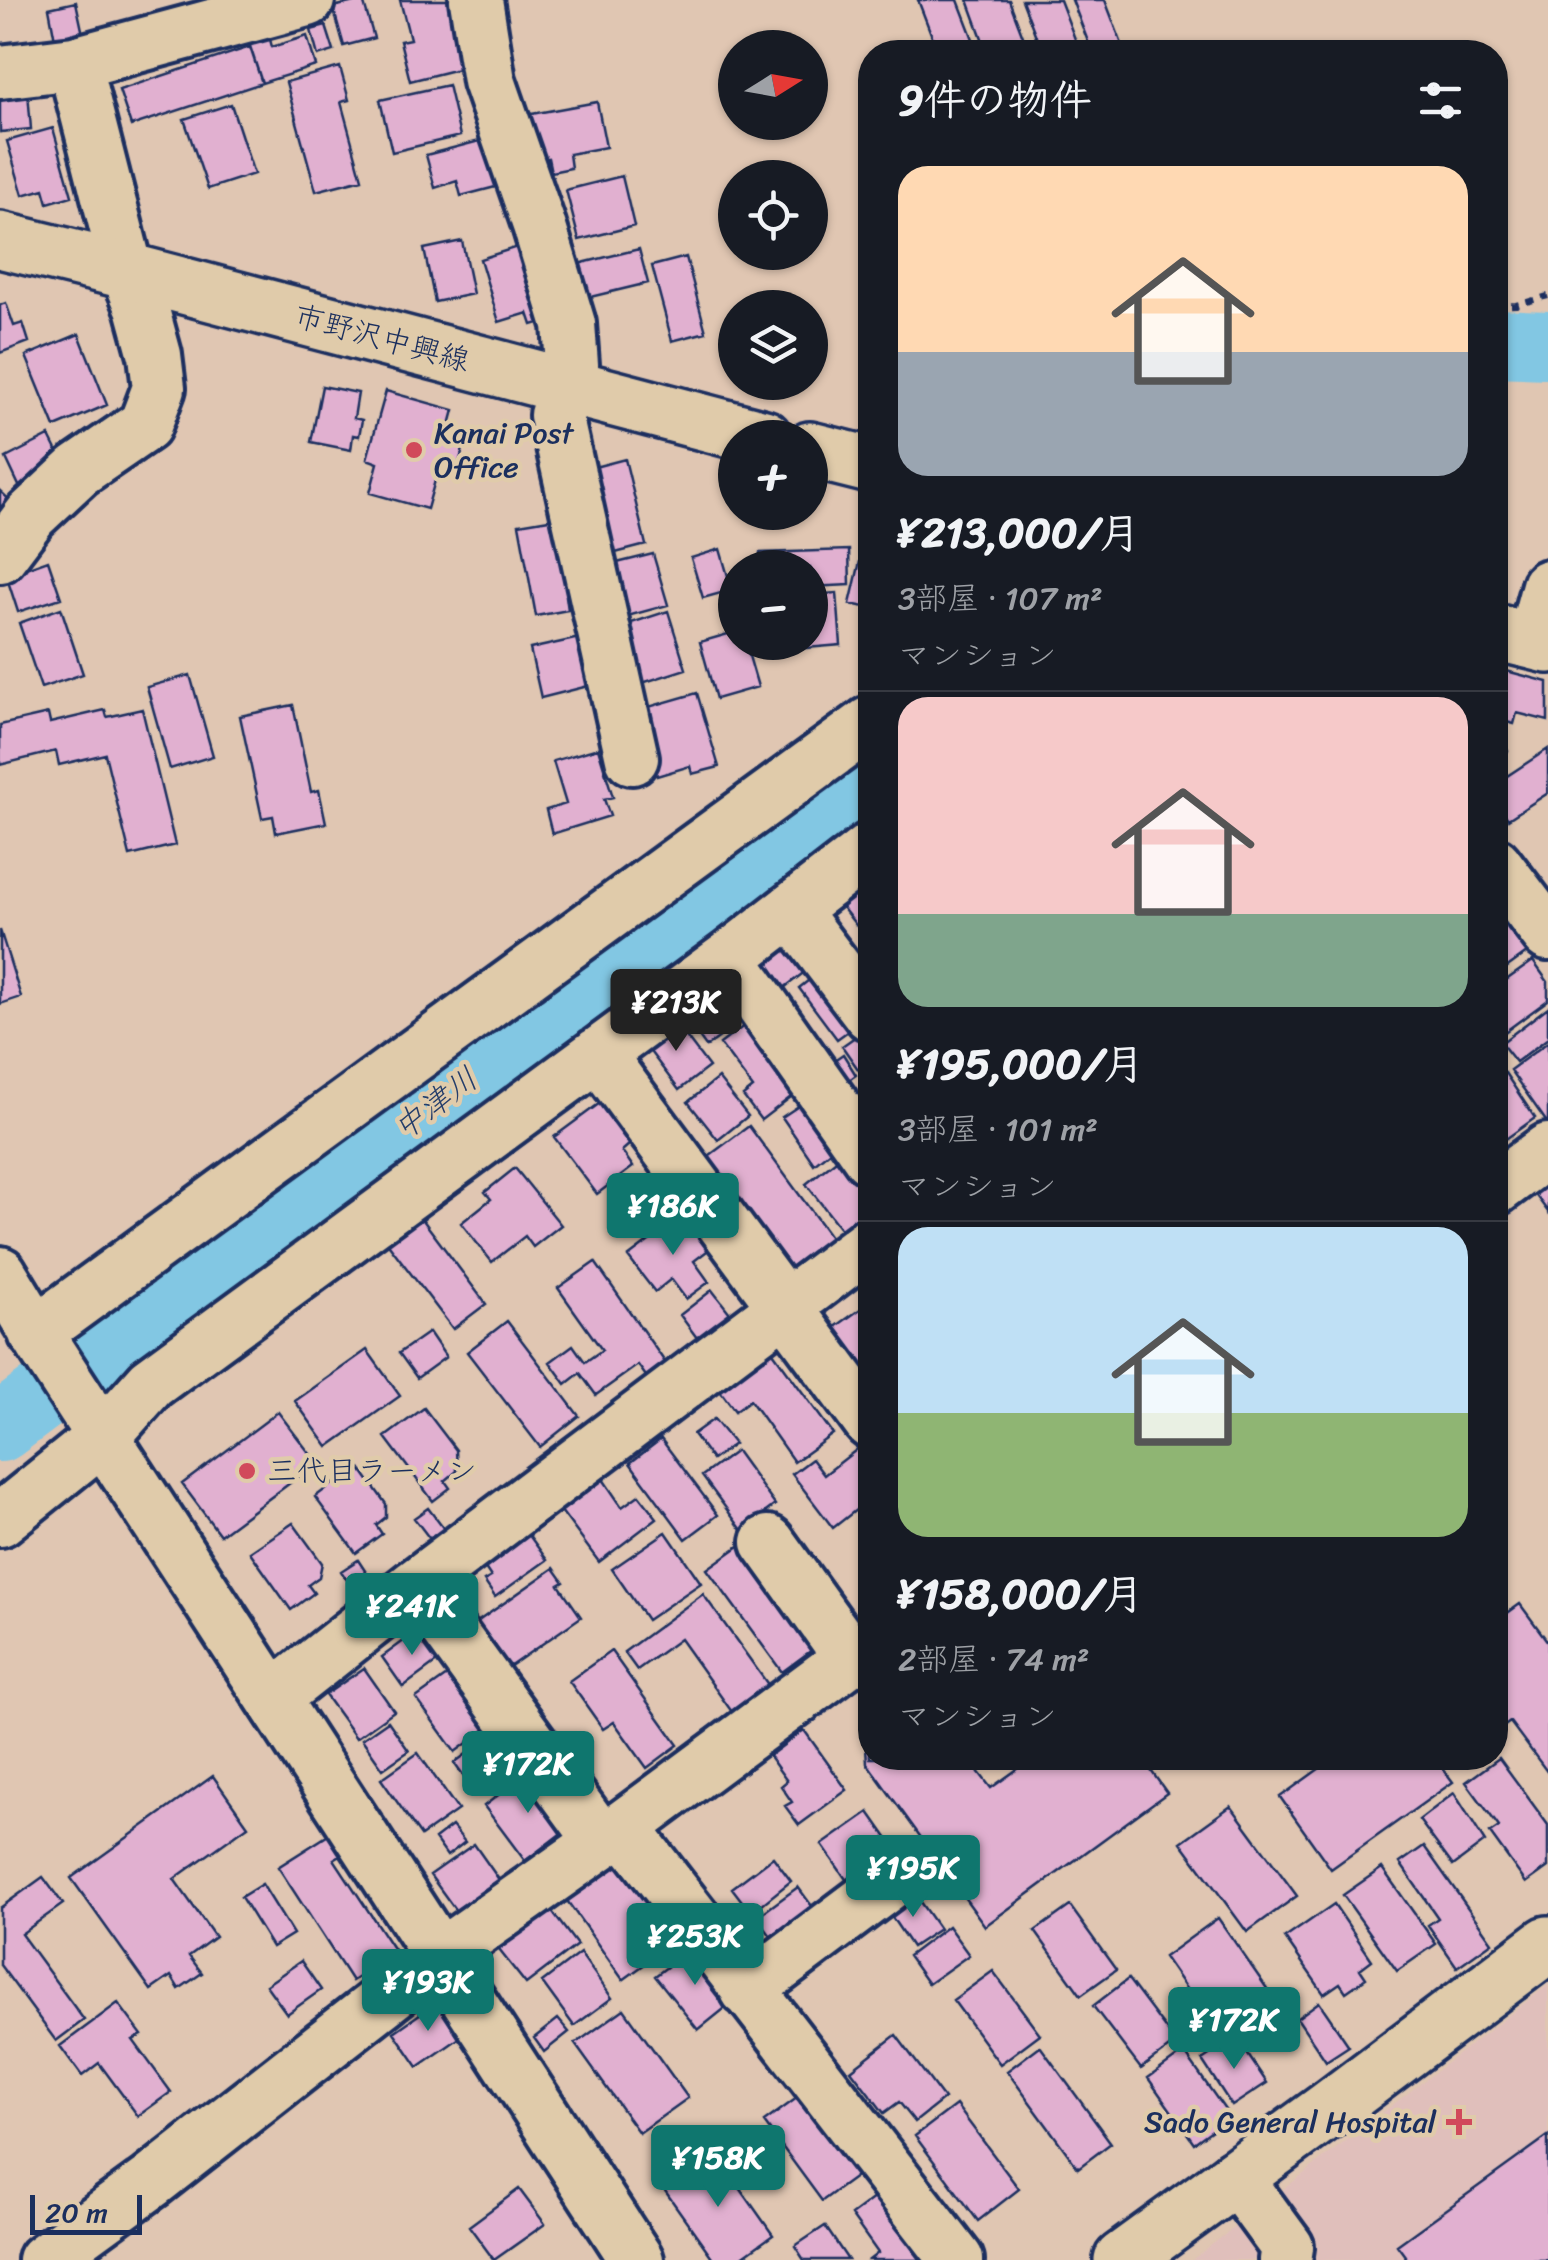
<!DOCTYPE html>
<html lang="ja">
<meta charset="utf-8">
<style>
body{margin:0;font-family:Sriracha,"Klee One",sans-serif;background:#242831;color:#f1f3f6;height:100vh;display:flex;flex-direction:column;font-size:38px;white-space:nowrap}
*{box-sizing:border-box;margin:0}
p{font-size:32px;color:#9ea1a6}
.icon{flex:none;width:55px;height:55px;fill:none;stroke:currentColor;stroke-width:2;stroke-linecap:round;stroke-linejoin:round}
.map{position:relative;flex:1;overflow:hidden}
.side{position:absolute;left:858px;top:40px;width:650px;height:1730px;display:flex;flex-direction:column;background:#171b24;border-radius:40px;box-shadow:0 2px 8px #0004}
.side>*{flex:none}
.needle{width:65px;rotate:79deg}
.fabs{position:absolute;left:718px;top:30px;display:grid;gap:20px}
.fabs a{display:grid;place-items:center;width:110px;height:110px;border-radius:50%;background:#171b24;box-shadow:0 2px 8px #0004;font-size:50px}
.scale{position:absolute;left:30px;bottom:25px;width:112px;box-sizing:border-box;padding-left:10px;border:5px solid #1b2f5e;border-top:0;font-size:28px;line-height:35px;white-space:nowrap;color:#1b2f5e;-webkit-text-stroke:8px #e0cbaa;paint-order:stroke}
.price{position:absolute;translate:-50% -85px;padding:0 22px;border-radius:10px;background:#0f766e;color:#fff;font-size:32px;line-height:65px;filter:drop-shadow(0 2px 5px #0008)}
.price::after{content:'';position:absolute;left:50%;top:60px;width:30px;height:22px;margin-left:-15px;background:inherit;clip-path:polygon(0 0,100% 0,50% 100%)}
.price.active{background:#222;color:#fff}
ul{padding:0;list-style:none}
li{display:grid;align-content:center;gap:20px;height:530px;padding:0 40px}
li+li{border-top:2px solid #363941}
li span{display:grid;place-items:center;height:310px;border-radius:30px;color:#555}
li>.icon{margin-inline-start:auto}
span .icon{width:180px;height:180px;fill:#fffc;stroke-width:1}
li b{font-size:42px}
h2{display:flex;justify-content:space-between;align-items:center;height:120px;padding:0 40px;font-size:42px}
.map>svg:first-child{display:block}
</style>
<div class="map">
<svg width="1548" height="2260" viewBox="0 0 1548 2260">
<rect width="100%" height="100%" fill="#e0c6b2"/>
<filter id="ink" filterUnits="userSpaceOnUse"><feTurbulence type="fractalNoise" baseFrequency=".01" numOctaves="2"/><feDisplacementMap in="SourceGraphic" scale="20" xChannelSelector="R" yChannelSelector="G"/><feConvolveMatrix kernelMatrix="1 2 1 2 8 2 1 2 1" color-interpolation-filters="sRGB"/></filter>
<g filter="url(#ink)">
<!-- built -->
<path fill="#e0bfbb" d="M1548,1985v275h-356z"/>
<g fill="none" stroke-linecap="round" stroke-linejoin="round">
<!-- river -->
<path stroke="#82c7e3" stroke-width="68" d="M1495,343l53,2
M0,1428l870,-649"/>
</g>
<!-- building -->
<path fill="#e1b0d0" stroke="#1b2f5e" stroke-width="2.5" d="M363,0l11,38 -30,8 -11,-39z
M400,0h50l16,67 -56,14 -10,-40 10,-2z
M918,0h40l20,52h-40z
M968,0h41l20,52h-42z
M1022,0h38l20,52h-38z
M1072,0h33l20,52h-33z
M76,2l8,37 -28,6 -7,-37z
M326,26l8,25 -16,5 -7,-26z
M267,28l5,19 35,-11 9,30 -54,17 -16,-49z
M1207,44l2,8h-32z
M250,47l12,36 -131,43 -12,-36z
M340,67l9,33 -8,2 21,77 -46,12 -30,-109z
M448,85l12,51 -68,16 -12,-52z
M28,92l3,37 -31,3v-37z
M597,102l9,45 -37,7 2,14 -20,4 -3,-14 -13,2 -9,-45z
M231,104l23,70 -46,15 -24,-70z
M53,128l19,68 -24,7 -4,-14 -21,6 -16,-54z
M491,138l12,47 -42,11 -4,-15 -22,7 -9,-33z
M622,176l12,50 -55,14 -13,-50z
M462,241l11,53 -38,8 -11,-53z
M533,242l23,76 -24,7 -4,-12 -29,9 -19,-63z
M639,249l9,34 -66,16 -8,-34z
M686,257l20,75 -34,9 -20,-75z
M6,303l8,23 9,-3 6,19 -29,11v-48z
M79,334l28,71 -52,22 -29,-71z
M322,386l36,7 -4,25 8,2 -3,16 -6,-1 -2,15 -40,-8z
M386,391l68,19 -8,30 18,5 -5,19 -18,-5 -14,50 -57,-16 8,-30 -11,-4z
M49,436l16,32 -44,22 -15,-32z
M1495,450l9,3 -9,34z
M625,459l21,86 -42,11 -21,-86z
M0,491l15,14 -15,16z
M555,518l25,76 -14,2 2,14 -32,6 -17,-92z
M720,549l12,41 -29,8 -12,-40z
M849,550l1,35 -40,2v-19h-49l-1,-15z
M862,553l8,2v53l-20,-4z
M653,554l15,51 -44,12 -15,-52z
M48,560l13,38 -43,14 -12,-37z
M837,593l4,52 -46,4v-7h15v-47z
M61,608l22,66 -42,14 -22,-65z
M668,611l18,58 -53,17 -17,-58z
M735,632v10h10l13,45 -42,12 -16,-57z
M593,635l11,47 -63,16 -11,-49z
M1495,668l53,14v39l-31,-8 -3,11 -19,-5 2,-12z
M190,675l23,81 -43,13 -23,-82z
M697,693l22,74 -27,7 -2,-8 -33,10 -19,-66z
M293,705l18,87 8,-2 7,33 -50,10 -3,-17 -11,2 -22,-102z
M142,709l33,136 -45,11 -25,-102 -46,11 -3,-14 -56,14v-40l48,-11 2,9 55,-13 2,7z
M1495,731l13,20 -13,9z
M598,748l15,49 -9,2 6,17 -58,18 -6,-24 20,-6 -13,-43z
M1548,749v44l-40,26 -13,-19v-16z
M860,885l10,13v45l-32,-41z
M1495,900l36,50 -36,26z
M0,930l21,67 -21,7z
M793,934l22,30 -31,24 -6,-8 -14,9 -17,-23z
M1533,961l15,21v18l-53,39v-51z
M823,969l39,52 -25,18 -38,-51z
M730,982l23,31 -47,34 -22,-31z
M1548,1007v31l-32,24 -15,-19z
M672,1018l37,49 -30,23 -37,-49z
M753,1019l51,68 -43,33 -18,-24 10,-8 -33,-44z
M862,1032l8,11v22l-10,7 -18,-26z
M1548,1042v82l-38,-54z
M843,1054l13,21 -21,15 -14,-21z
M1505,1073l30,45 -39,28 10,14 -11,8v-88z
M718,1078l30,38 -30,24 -30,-38z
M812,1097l29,45 -27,22 -32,-47z
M600,1103l30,41 -8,7 11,16 -36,27 -43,-57z
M749,1126l85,116 -42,32 -86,-116z
M845,1153l25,32v35l-23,17 -41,-53z
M515,1168l46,57 -28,22 -8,-11 -33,26 -31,-39 30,-24 -6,-7z
M1548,1177v35l-17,-23z
M417,1212l69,92 -33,25 -70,-92z
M685,1214l26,34 -17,13 15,21 -23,17 -15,-20 -16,13 -27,-35z
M595,1262l72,103 -19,14 -10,-14 -42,30 -16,-22 -14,11 -16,-22 23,-17 12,17 17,-12 -44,-62z
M712,1290l21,27 -33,25 -20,-27z
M866,1305l4,6v73l-39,-54z
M507,1321l72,95 -39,31 -73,-95z
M429,1332l17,25 -29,21 -18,-25z
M765,1341l68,93 -39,28 -44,-62 -15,11 -23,-31z
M367,1350l33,46 -72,51 -33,-46z
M424,1408l32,42 1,21 -12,10 5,7 -17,13 -48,-64z
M278,1412l39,51 -97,72 -38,-51z
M714,1419l20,25 -22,16 -19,-26z
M661,1439l57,76 -32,24 -56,-76z
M860,1447l10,13v39l-37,29 -41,-54 20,-15 12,16z
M736,1451l39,54 -33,25 -40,-54z
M358,1465l28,39v13l-10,8 6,9 -26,19 -41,-56z
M603,1479l19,28 17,-12 18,23 -58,44 -38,-51z
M428,1508l19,25 -14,10 -19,-25z
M293,1523l29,40 -3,14 -11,8 6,8 -23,17 -41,-58z
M523,1527l24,33 -52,37 -11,-16 7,-4 -12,-18z
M666,1532l35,51 -54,37 -35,-51z
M746,1541l74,103 -38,28 -75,-103z
M358,1560l17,26 -17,11 -17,-26z
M554,1568l10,14 -5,3 22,32 -72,50 -14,-21 -4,3 -17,-25z
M703,1594l66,92 -37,26 -52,-73 -43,31 -13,-18z
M1520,1604l28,38v131l-38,-51 -15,11v-111z
M420,1629l21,30 -38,28 -21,-30z
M611,1651l67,94 -31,23 -33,-46 -11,7 -34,-48z
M364,1668l30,43 -38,27 -31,-43z
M454,1671l39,53 -38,28 -39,-54z
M388,1721l21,30 -26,18 -21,-30z
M500,1729l31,41 -32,24 -14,-18 -14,11 -17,-24z
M804,1730l43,60 -48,35 -14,-19 7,-4 -11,-16 6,-5 -18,-25z
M870,1731v27h98l23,30 42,-30h109l25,35 -182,133 -118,-163 -1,-16z
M418,1753l40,57 -37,26 -40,-57z
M1334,1758h101l18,24 -122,87 -51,-72z
M1499,1758l49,67v42l-22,16 -36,-50 9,-6 -33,-45z
M531,1770l41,55 -47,36 -41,-55z
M213,1776l35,50 -74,53 41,58 -26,19 13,17 -23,16 -8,-13 -20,14 -80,-112z
M1454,1793l31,49 -32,24 -34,-46z
M1231,1806l66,90 -50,36 -66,-90z
M869,1812l28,40 -47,33 -28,-40z
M452,1826l13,16 -18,14 -12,-17z
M330,1834l12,20 -8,5 62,94 -44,28 -74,-114z
M474,1844l28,40 -43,31 -29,-40z
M1424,1846l68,96 -35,25 -29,-42 10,-7 -38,-55z
M773,1857l18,24 -40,32 -19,-25z
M616,1858l58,85 -51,37 -60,-85z
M1382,1868l54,76 -39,27 -54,-76z
M43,1877l20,27 -42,30 63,86 -28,21 -56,-76v-57z
M262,1884l31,50 -21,13 -31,-50z
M798,1887l22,30 -41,30 -22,-30z
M913,1892l26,37 -27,18 -25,-37z
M1334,1904l38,56 -12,9 6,9 -20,14 -6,-9 -16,11 -39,-56z
M1070,1906l46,64 -35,25 -46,-64z
M550,1909l27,36 -51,39 -38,-48z
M1218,1918l59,85 -33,23 -8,-12 -22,15 -50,-72z
M948,1926l21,29 -41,29 -20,-28z
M693,1947l41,54 -36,29 -43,-54z
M580,1953l32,45 -38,28 -32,-44z
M301,1961l20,29 -34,24 -21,-29z
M993,1971l47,63 -40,30 -47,-64z
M1128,1979l48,64 -35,26 -48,-63z
M437,2002l24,35 -43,30 -24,-35z
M1319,2002l30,44 -23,15 -29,-43z
M118,2003l24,32 -9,5 38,52 -33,24 -39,-53 -17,13 -22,-30z
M624,2009l64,89 -49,35 -64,-89z
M558,2019l11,13 -25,20 -10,-14z
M896,2035l48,64 -29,23 -16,-20 -15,11 -33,-43z
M1236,2037l31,46 -35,23 -30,-46z
M1040,2046l71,97 -33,25 -71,-97z
M1184,2052l46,65 -36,26 -46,-65z
M812,2087l58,79 -48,35 -58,-79z
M956,2105l63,84 -41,32 -63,-85z
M1548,2136v124h-140l-11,-15z
M714,2151l59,84 -35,25h-24l-51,-72z
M890,2186l54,74h-75l9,-7 -27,-38z
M519,2189l26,35 -51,36 -25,-34z
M825,2226l23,34h-44l-9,-14z"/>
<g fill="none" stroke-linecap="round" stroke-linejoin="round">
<defs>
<path id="minor" d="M476,0l13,81 50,144 30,99 3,41 -5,22 -11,28 76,343
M0,72l74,-9 234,-63
M0,556l31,-41 47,-44 67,-46 14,-37 -4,-33 -13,-48 -15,-36 -53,-208
M1533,641l15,-55
M1495,864l53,70
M791,910l79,104
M729,958l141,200
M598,1054l272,368
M1495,1189l53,-39
M0,1273l44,73 593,914
M35,1333l835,-610
M0,1520l103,-83 48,-54 578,-425 141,-109
M768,1542l83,116
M416,1585l186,257
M273,1698l143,-113 454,-342
M623,1827l334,433
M747,1990l148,-111
M1235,2176l52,71 -2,13
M44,2260l107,-78 289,-226 183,-129 247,-183"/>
<path id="major" d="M0,240l127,31 637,167
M810,450l60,15
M1495,632l53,13"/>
<path id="highway" d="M1122,2260l207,-151 219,-165"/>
</defs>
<!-- minor casing -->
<use href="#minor" stroke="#1b2f5e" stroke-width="60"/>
<!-- major casing -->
<use href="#major" stroke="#1b2f5e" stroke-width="62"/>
<!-- highway casing -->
<use href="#highway" stroke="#1b2f5e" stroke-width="62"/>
<!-- path -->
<path stroke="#1b2f5e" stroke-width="6" stroke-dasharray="8 8" stroke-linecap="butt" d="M1495,306l21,-1 32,-9"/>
<!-- minor -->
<use href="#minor" stroke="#e0cbaa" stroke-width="52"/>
<!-- major -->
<use href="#major" stroke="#e0cbaa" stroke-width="55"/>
<!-- highway -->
<use href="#highway" stroke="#e0cbaa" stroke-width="55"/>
</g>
</g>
<!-- markers -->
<g fill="#d1495b" stroke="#e0cbaa" stroke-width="4">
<circle cx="414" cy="450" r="10"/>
<circle cx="247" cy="1471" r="10"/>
<path d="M1454 2107h10v10h10v10h-10v10h-10v-10h-10v-10h10z"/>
</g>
<g text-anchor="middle" stroke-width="9" stroke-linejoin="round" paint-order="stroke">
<!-- street labels -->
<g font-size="30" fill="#1b2f5e" stroke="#e0cbaa">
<text transform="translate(382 338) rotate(15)" y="10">市野沢中興線</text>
</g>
<!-- poi labels -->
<g font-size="30" fill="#1b2f5e" stroke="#e0cbaa" text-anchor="start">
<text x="434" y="443">Kanai Post<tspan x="434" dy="34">Office</tspan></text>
<text x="267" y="1481">三代目ラーメン</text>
<text x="1436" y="2132" text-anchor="end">Sado General Hospital</text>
</g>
<!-- water labels -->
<g font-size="32" font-style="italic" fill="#253e6b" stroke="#e0cbaa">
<text transform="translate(435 1103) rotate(-37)" y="11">中津川</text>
</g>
</g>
</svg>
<div class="fabs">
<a><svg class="needle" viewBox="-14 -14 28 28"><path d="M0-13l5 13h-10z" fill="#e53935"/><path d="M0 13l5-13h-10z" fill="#9ea1a6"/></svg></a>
<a><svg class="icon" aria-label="locate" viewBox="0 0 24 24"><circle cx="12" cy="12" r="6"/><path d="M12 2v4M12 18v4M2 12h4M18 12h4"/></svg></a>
<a><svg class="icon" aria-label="layers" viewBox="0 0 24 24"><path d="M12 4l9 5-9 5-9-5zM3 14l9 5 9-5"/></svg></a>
<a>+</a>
<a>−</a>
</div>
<div class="scale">20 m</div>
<b class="price active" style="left:676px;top:1054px">¥213K</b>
<b class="price" style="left:673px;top:1258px">¥186K</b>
<b class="price" style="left:412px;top:1658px">¥241K</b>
<b class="price" style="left:528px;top:1816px">¥172K</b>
<b class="price" style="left:913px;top:1920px">¥195K</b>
<b class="price" style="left:695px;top:1988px">¥253K</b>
<b class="price" style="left:428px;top:2034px">¥193K</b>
<b class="price" style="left:1234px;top:2072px">¥172K</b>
<b class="price" style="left:718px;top:2210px">¥158K</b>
<section class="side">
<h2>9件の物件<svg class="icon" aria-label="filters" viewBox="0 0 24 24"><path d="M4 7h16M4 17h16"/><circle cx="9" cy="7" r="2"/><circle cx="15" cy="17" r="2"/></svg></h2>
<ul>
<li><span style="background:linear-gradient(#ffd9b3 60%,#9aa5b1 0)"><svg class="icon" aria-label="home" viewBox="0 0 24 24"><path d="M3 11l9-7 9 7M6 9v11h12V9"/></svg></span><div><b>¥213,000/月</b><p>3部屋 · 107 m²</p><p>マンション</p></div></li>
<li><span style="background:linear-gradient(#f6c9c9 70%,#7fa58c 0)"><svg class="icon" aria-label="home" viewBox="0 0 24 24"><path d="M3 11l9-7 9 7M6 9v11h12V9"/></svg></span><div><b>¥195,000/月</b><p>3部屋 · 101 m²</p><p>マンション</p></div></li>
<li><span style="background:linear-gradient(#bfe0f5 60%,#8fb573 0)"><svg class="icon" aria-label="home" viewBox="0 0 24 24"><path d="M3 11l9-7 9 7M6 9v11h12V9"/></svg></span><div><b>¥158,000/月</b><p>2部屋 · 74 m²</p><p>マンション</p></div></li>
</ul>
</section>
</div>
